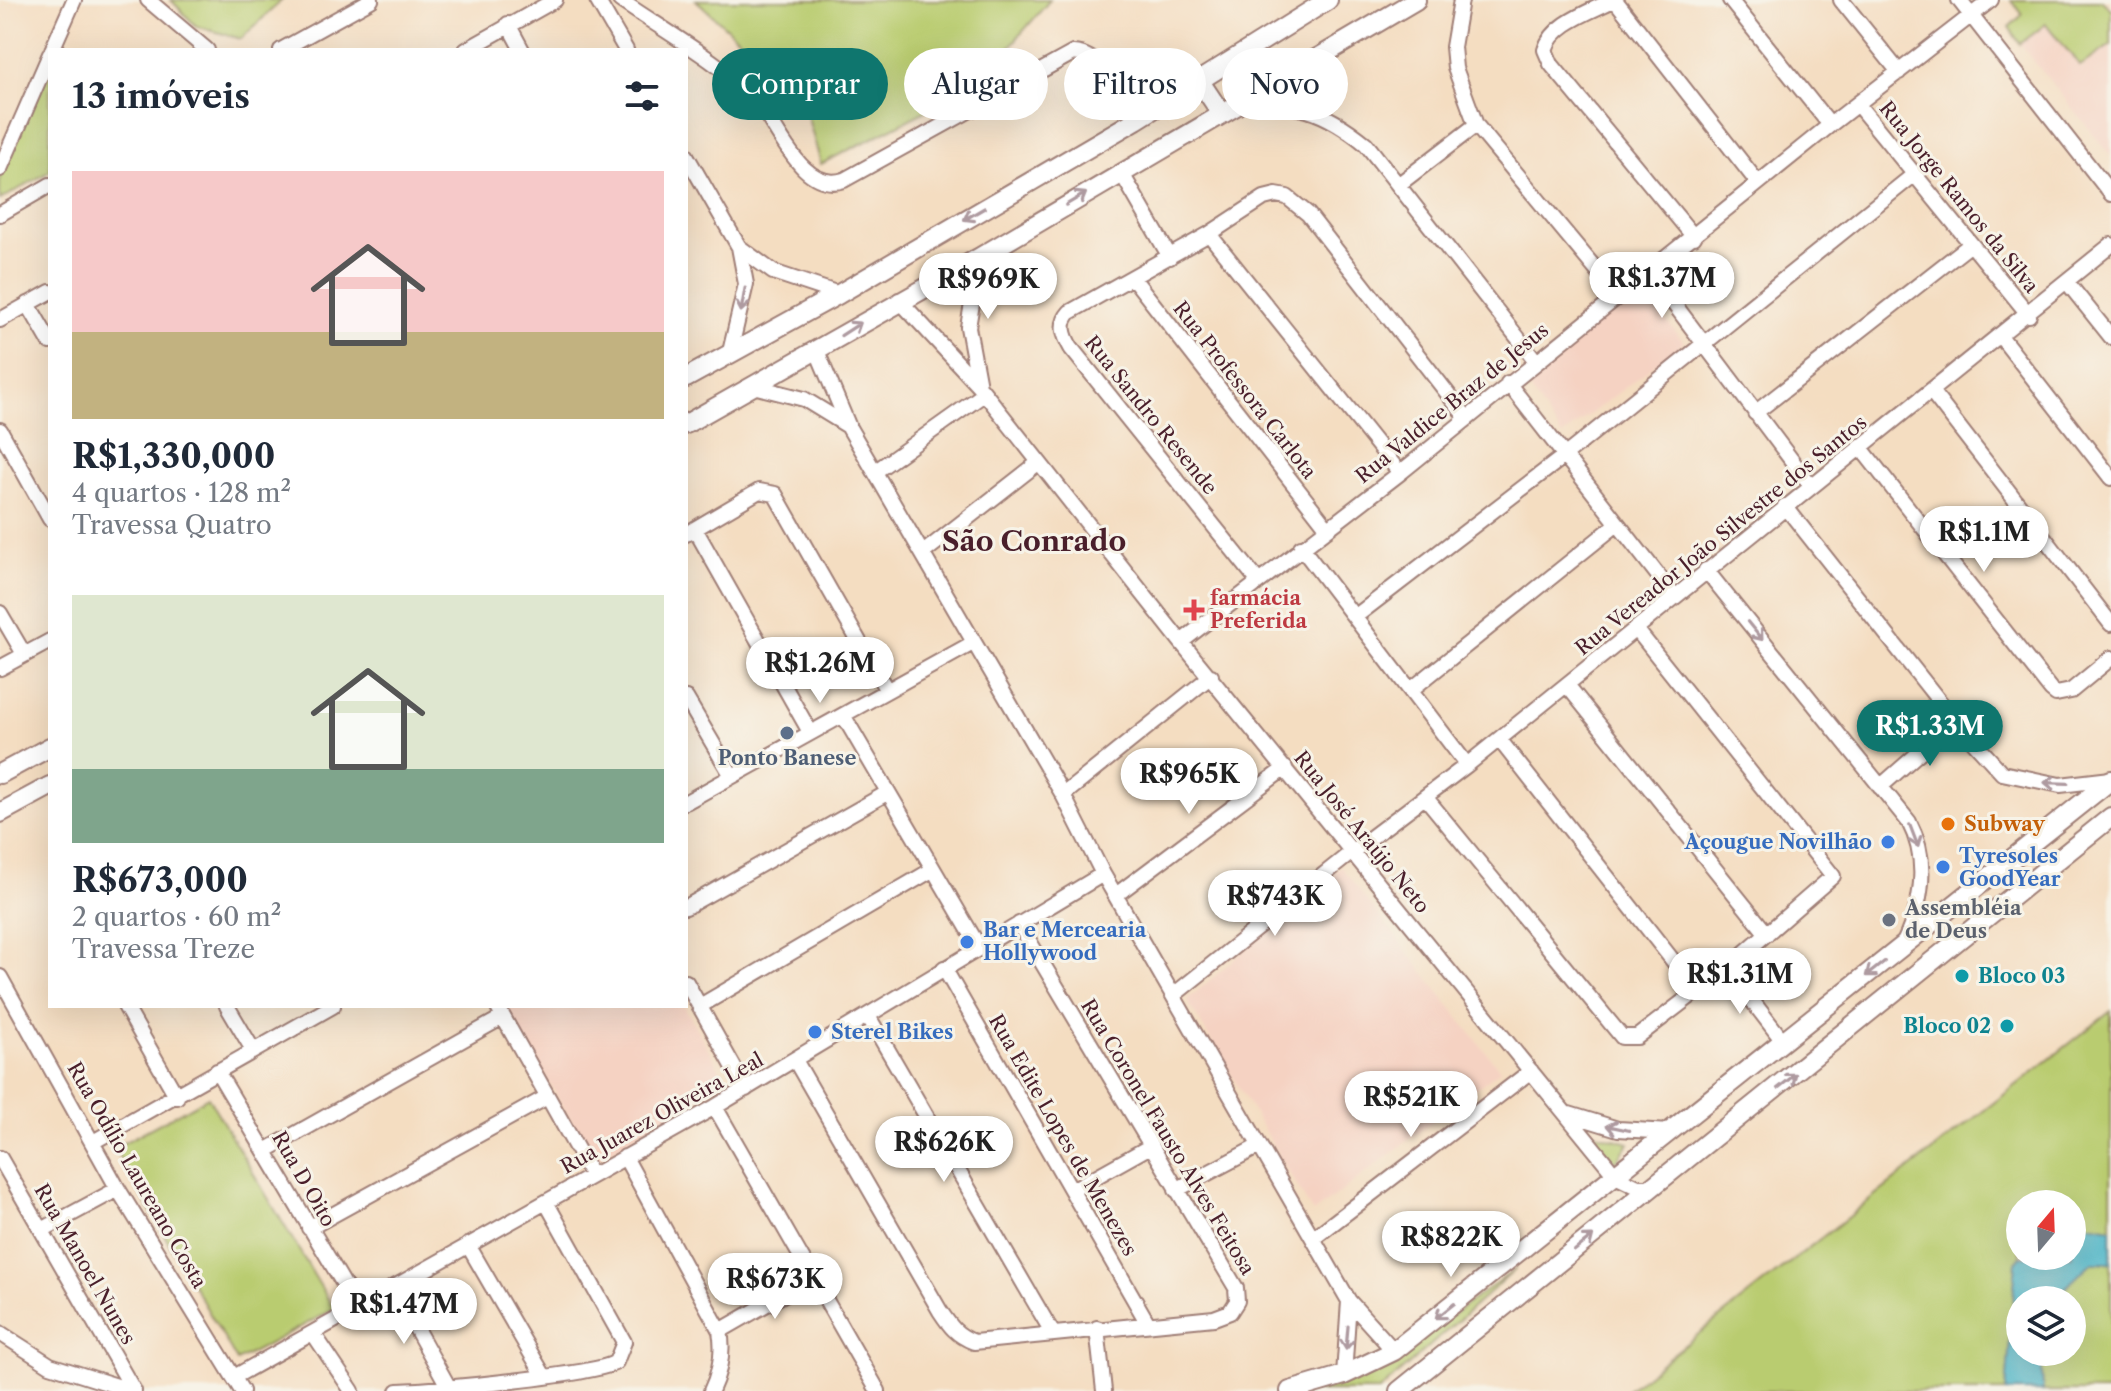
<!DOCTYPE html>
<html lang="pt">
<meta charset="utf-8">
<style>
body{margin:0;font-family:"Libre Caslon Text",serif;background:#f2f2f3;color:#1f2937;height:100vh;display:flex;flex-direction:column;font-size:30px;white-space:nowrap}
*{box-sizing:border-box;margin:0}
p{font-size:26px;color:#747a83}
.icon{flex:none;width:44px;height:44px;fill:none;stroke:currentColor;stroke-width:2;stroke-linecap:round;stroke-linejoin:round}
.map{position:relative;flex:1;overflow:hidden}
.panel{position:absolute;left:48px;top:48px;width:640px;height:960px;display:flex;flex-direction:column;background:#fff;border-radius:0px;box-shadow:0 8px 32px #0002}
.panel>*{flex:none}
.top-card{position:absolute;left:712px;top:48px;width:760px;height:72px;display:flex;gap:16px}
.needle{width:52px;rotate:19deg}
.fabs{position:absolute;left:2006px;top:1190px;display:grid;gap:16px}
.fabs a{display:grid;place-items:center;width:80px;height:80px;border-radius:50%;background:#fff;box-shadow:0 8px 32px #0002;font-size:40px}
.price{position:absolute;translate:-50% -68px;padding:0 18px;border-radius:28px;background:#fff;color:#222;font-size:26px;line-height:52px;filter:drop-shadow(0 2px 4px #0008)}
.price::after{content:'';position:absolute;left:50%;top:48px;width:24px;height:18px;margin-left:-12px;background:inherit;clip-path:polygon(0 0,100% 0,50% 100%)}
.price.selected{background:#0f766e;color:#fff}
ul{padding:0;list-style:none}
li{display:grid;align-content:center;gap:16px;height:424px;padding:0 24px}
li span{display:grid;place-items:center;height:248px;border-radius:0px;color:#555}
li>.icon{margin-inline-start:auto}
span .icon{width:144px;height:144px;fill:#fffc;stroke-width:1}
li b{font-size:34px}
h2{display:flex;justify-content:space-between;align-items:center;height:96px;padding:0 24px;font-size:34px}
.pill{padding:0 28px;border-radius:36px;background:#fff;box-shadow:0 8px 32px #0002;font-size:28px;line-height:72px}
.pill.selected{background:#0f766e;color:#fff}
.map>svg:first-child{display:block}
</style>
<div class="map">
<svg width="2111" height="1391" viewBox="0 0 2111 1391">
<rect width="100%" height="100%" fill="#f7f3e8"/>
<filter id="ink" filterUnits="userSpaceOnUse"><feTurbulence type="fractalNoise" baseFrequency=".0125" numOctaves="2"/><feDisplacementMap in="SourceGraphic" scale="16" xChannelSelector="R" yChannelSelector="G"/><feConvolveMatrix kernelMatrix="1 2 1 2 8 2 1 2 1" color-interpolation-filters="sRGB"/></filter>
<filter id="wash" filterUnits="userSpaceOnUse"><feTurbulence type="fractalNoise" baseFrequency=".006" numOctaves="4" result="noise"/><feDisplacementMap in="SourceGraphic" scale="32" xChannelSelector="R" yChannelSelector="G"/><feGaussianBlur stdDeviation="1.8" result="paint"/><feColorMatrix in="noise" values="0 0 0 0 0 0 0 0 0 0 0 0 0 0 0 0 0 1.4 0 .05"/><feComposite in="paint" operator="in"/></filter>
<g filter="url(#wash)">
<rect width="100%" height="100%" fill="#f4ddc1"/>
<!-- built -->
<path fill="#f5d2c2" d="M2046,24l35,44 30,-23v111l-91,-112z
M1639,286l45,56 -122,94 -39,-57z
M1341,867l159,203 -187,143 -126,-213z
M504,1006h180l42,74 -131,81z"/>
<!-- green -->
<path fill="#b9cc70" stroke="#82764e" stroke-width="2" d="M171,0h111l-41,39 -45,-13z
M696,0h354l-73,85 -156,79 -19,-67z
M2011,0h90l10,9v36l-31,21 -34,-42 -26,20 -11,-17 13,-12z
M50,62v109l-50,29v-25z
M2111,1011v217l-39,-7v-17h-52l1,52 -5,6 -10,129h-380z
M208,1097l126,212 -97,52 -123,-213z
M1586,1131l43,12 -13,19z
M2091,1263h20v128h-68l-2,-39h31v-52h-14l7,-12z
M1516,1269l-137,122h-68l89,-39z"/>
<!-- water -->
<path fill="#4db8cb" stroke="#4c6c7b" stroke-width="2" d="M2072,1221l39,7v35h-20l-26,25 -7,12h-38v52h21l2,39h-37l10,-129 5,-6h51z"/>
</g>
<g filter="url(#ink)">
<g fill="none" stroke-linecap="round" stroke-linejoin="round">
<defs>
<path id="minor" d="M148,0l59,50
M597,0l29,50
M620,0c37,26 107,66 135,99 23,26 46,95 89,81l229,-127c30,1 48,44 63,67
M1461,0l-8,47 2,21 21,57 142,171
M1613,0c-23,12 -60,23 -68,50l6,14 143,173
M1615,0l143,183
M1730,0l100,125
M1841,0l58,72
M1959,0l152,194
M508,24l14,26
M52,50l22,-50
M281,50l90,-50
M466,50l89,-50
M1240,104c56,-1 82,4 126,40l170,217
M1858,105l171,210
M686,155l53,92 7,37 -16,68
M0,169l50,-115
M1121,172l49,85
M1398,185l78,-60
M0,214l50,-29
M1209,234l191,239
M739,247l34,25 66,22
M1650,272l161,214
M1133,278l194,249
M2067,282l44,55
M899,300l80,86 202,256 436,535 21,10h15
M28,304l22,38
M0,320l50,-28
M2001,337l110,141
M817,351l31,74
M1508,383l167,214
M753,386l51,13 44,27 215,369 40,79 246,427 45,50
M979,386l-11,-59 12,-70
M1931,391l180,233
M1755,413l216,-169
M0,430l50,89
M1861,448l190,242 5,4 15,-3 40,-33
M876,471l108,-77
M1785,506l170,215 47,52 58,12 51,-6
M695,529l115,203
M686,534l73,-43 16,3 111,195
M1301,547l166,218
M923,553l115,-90
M1706,570l203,252c21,40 13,83 -6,123
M1258,581l-187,-233c-7,-12 -12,-24 -1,-36l139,-78 55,-36 12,-3 11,2 21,17 158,203
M0,613l24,41
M1356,616l207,-159 353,-284
M1181,642l219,-169 430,-348 161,-125
M0,668l50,-27
M1567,685l200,249
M1412,689l204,-164
M686,698l46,78
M843,715l136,232
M1499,739l197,251
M1880,787l75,-66
M1063,795l148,-119
M1426,798l196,239h15l90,-69 106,-92 -197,-247
M686,802l287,-159
M1116,895l169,-127
M686,907l201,-114
M944,968l203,354
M1727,968l56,73
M0,977l118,212 124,202
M686,982l60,107
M1175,994l177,-142 115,-87 644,-520
M125,1006l52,91
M227,1006l26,44
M497,1006l94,168
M700,1006l232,-136
M868,1016l184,316
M795,1060l145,251c10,15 16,24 34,31l240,-24 16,-6 7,-11 -1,-13 -217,-364
M217,1071l141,237
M715,1107l163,284
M1569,1114l49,15 52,3
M93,1142l240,-136
M265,1151l238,-134
M625,1157l95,174c4,21 0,41 -9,60
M0,1158l134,233
M1072,1190l77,-43
M1176,1190l83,-44
M309,1228l238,-131
M42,1230l76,-41
M1315,1237l216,-166
M468,1245l76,131
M393,1287l55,99
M1097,1328l7,63
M720,1331l92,-53
M0,1333l50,32 83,26
M313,1333l39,58
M1344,1375l5,-74
M234,1377l481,-270 388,-233
M398,1391c32,-1 200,-16 218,-29l8,-20 -78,-140"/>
<path id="major" d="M1199,80l22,33
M686,378l153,-84 297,-174 192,-120
M686,424l294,-167 436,-257
M0,774l50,-27
M0,813l50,-27
M1290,1391l54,-16 50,-24 717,-571
M1399,1391l712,-574"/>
</defs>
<!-- minor casing -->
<use href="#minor" stroke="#9f7e76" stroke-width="18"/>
<!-- major casing -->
<use href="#major" stroke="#9f7e76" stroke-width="22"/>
<!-- minor -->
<use href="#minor" stroke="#fff" stroke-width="14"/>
<!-- major -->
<use href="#major" stroke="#fff" stroke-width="18"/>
</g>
<!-- one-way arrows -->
<defs><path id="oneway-shaft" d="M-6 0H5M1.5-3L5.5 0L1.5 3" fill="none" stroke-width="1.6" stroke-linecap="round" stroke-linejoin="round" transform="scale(2)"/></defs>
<g stroke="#ae9aa0">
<use href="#oneway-shaft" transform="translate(1076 199) rotate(-31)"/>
<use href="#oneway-shaft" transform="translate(974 214) rotate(150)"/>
<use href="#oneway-shaft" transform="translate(743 300) rotate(100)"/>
<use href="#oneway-shaft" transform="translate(851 329) rotate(-33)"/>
<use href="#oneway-shaft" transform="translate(1755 631) rotate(51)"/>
<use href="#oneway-shaft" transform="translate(2056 783) rotate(-178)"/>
<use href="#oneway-shaft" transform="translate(1914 836) rotate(69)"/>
<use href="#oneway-shaft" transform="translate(1875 969) rotate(142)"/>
<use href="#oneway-shaft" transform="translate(1787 1081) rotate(-38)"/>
<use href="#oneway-shaft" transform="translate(1618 1128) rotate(-168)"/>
<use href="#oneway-shaft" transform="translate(1584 1243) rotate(-39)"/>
<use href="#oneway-shaft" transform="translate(1445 1311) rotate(142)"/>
<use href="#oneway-shaft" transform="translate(1347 1338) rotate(95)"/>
</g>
</g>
<!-- markers -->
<path fill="#e0444e" stroke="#f7f3e8" stroke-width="3" d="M1190 598h8v8h8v8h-8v8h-8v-8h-8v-8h8z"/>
<circle fill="#5c6f8a" stroke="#f7f3e8" stroke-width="3" cx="787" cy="733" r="8"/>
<circle fill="#e8710a" stroke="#f7f3e8" stroke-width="3" cx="1948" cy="824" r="8"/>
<g fill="#3f7fe0" stroke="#f7f3e8" stroke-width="3">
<circle cx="1888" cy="842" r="8"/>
<circle cx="1943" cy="867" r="8"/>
<circle cx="967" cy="942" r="8"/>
<circle cx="815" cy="1032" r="8"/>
</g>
<circle fill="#6b7280" stroke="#f7f3e8" stroke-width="3" cx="1889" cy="920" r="8"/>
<g fill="#0f9aa8" stroke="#f7f3e8" stroke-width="3">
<circle cx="1962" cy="976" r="8"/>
<circle cx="2007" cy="1026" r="8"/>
</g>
<g text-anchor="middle" stroke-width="6" stroke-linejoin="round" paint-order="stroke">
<!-- street labels -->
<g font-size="20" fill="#4a1f2b" stroke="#f7f3e8">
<text transform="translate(1959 197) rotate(51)" y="7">Rua Jorge Ramos da Silva</text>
<text transform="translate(1245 390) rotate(52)" y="7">Rua Professora Carlota</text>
<text transform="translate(1452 403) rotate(-39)" y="7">Rua Valdice Braz de Jesus</text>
<text transform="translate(1151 415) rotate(51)" y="7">Rua Sandro Resende</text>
<text transform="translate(1721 535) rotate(-39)" y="7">Rua Vereador João Silvestre dos Santos</text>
<text transform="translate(1362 832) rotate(51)" y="7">Rua José Araújo Neto</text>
<text transform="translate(662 1113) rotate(-29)" y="7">Rua Juarez Oliveira Leal</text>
<text transform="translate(1063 1135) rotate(60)" y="7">Rua Edite Lopes de Menezes</text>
<text transform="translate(1168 1137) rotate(59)" y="7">Rua Coronel Fausto Alves Feitosa</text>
<text transform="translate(137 1175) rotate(60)" y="7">Rua Odílio Laureano Costa</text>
<text transform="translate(304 1179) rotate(60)" y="7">Rua D Oito</text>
<text transform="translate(85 1264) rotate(60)" y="7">Rua Manoel Nunes</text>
</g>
<!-- health labels -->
<g font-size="20" font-weight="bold" fill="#be3a42" stroke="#f7f3e8" text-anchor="start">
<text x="1210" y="605">farmácia<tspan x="1210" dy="23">Preferida</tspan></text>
</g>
<!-- service labels -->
<g font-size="20" font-weight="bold" fill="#4e5e75" stroke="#f7f3e8">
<text x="787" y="765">Ponto Banese</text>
</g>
<!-- food labels -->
<g font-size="20" font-weight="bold" fill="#c56008" stroke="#f7f3e8" text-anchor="start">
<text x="1964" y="831">Subway</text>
</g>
<!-- shop labels -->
<g font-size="20" font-weight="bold" fill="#366cbe" stroke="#f7f3e8" text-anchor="start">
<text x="1872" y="849" text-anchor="end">Açougue Novilhão</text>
<text x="1959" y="863">Tyresoles<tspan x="1959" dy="23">GoodYear</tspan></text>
<text x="983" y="937">Bar e Mercearia<tspan x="983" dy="23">Hollywood</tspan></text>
<text x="831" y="1039">Sterel Bikes</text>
</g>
<!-- worship labels -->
<g font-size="20" font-weight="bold" fill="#5b616d" stroke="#f7f3e8" text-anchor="start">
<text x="1905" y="915">Assembléia<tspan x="1905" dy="23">de Deus</tspan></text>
</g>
<!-- culture labels -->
<g font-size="20" font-weight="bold" fill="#0d838f" stroke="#f7f3e8" text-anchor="start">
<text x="1978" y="983">Bloco 03</text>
<text x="1991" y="1033" text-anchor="end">Bloco 02</text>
</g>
<!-- district labels -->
<g font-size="28" font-weight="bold" fill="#4a1f2b" stroke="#f7f3e8">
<text x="1034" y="551">São Conrado</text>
</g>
</g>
</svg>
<div class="fabs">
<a><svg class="needle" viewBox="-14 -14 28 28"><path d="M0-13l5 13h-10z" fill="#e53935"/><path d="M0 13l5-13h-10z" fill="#747a83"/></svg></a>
<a><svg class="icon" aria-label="layers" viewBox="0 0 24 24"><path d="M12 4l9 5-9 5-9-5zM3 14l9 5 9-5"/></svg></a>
</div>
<b class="price" style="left:1662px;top:320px">R$1.37M</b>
<b class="price" style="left:988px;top:321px">R$969K</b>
<b class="price" style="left:1984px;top:574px">R$1.1M</b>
<b class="price" style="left:820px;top:705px">R$1.26M</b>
<b class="price selected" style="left:1930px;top:768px">R$1.33M</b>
<b class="price" style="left:1189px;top:816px">R$965K</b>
<b class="price" style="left:1275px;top:938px">R$743K</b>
<b class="price" style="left:1740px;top:1016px">R$1.31M</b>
<b class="price" style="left:1411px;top:1139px">R$521K</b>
<b class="price" style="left:944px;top:1184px">R$626K</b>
<b class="price" style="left:1451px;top:1279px">R$822K</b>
<b class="price" style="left:775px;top:1321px">R$673K</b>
<b class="price" style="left:404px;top:1346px">R$1.47M</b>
<div class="top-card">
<a class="pill selected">Comprar</a>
<a class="pill">Alugar</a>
<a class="pill">Filtros</a>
<a class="pill">Novo</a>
</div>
<section class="panel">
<h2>13 imóveis<svg class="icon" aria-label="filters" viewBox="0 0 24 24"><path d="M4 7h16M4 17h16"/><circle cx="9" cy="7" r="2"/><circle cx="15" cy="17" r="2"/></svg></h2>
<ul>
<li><span style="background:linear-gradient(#f6c9c9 65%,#c2b280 0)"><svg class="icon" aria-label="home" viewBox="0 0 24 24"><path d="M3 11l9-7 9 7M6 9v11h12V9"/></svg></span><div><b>R$1,330,000</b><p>4 quartos · 128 m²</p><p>Travessa Quatro</p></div></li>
<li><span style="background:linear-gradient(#dfe7d0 70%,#7fa58c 0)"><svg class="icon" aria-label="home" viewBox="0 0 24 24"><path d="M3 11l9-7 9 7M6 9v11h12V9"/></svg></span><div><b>R$673,000</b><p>2 quartos · 60 m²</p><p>Travessa Treze</p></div></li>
</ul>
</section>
</div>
